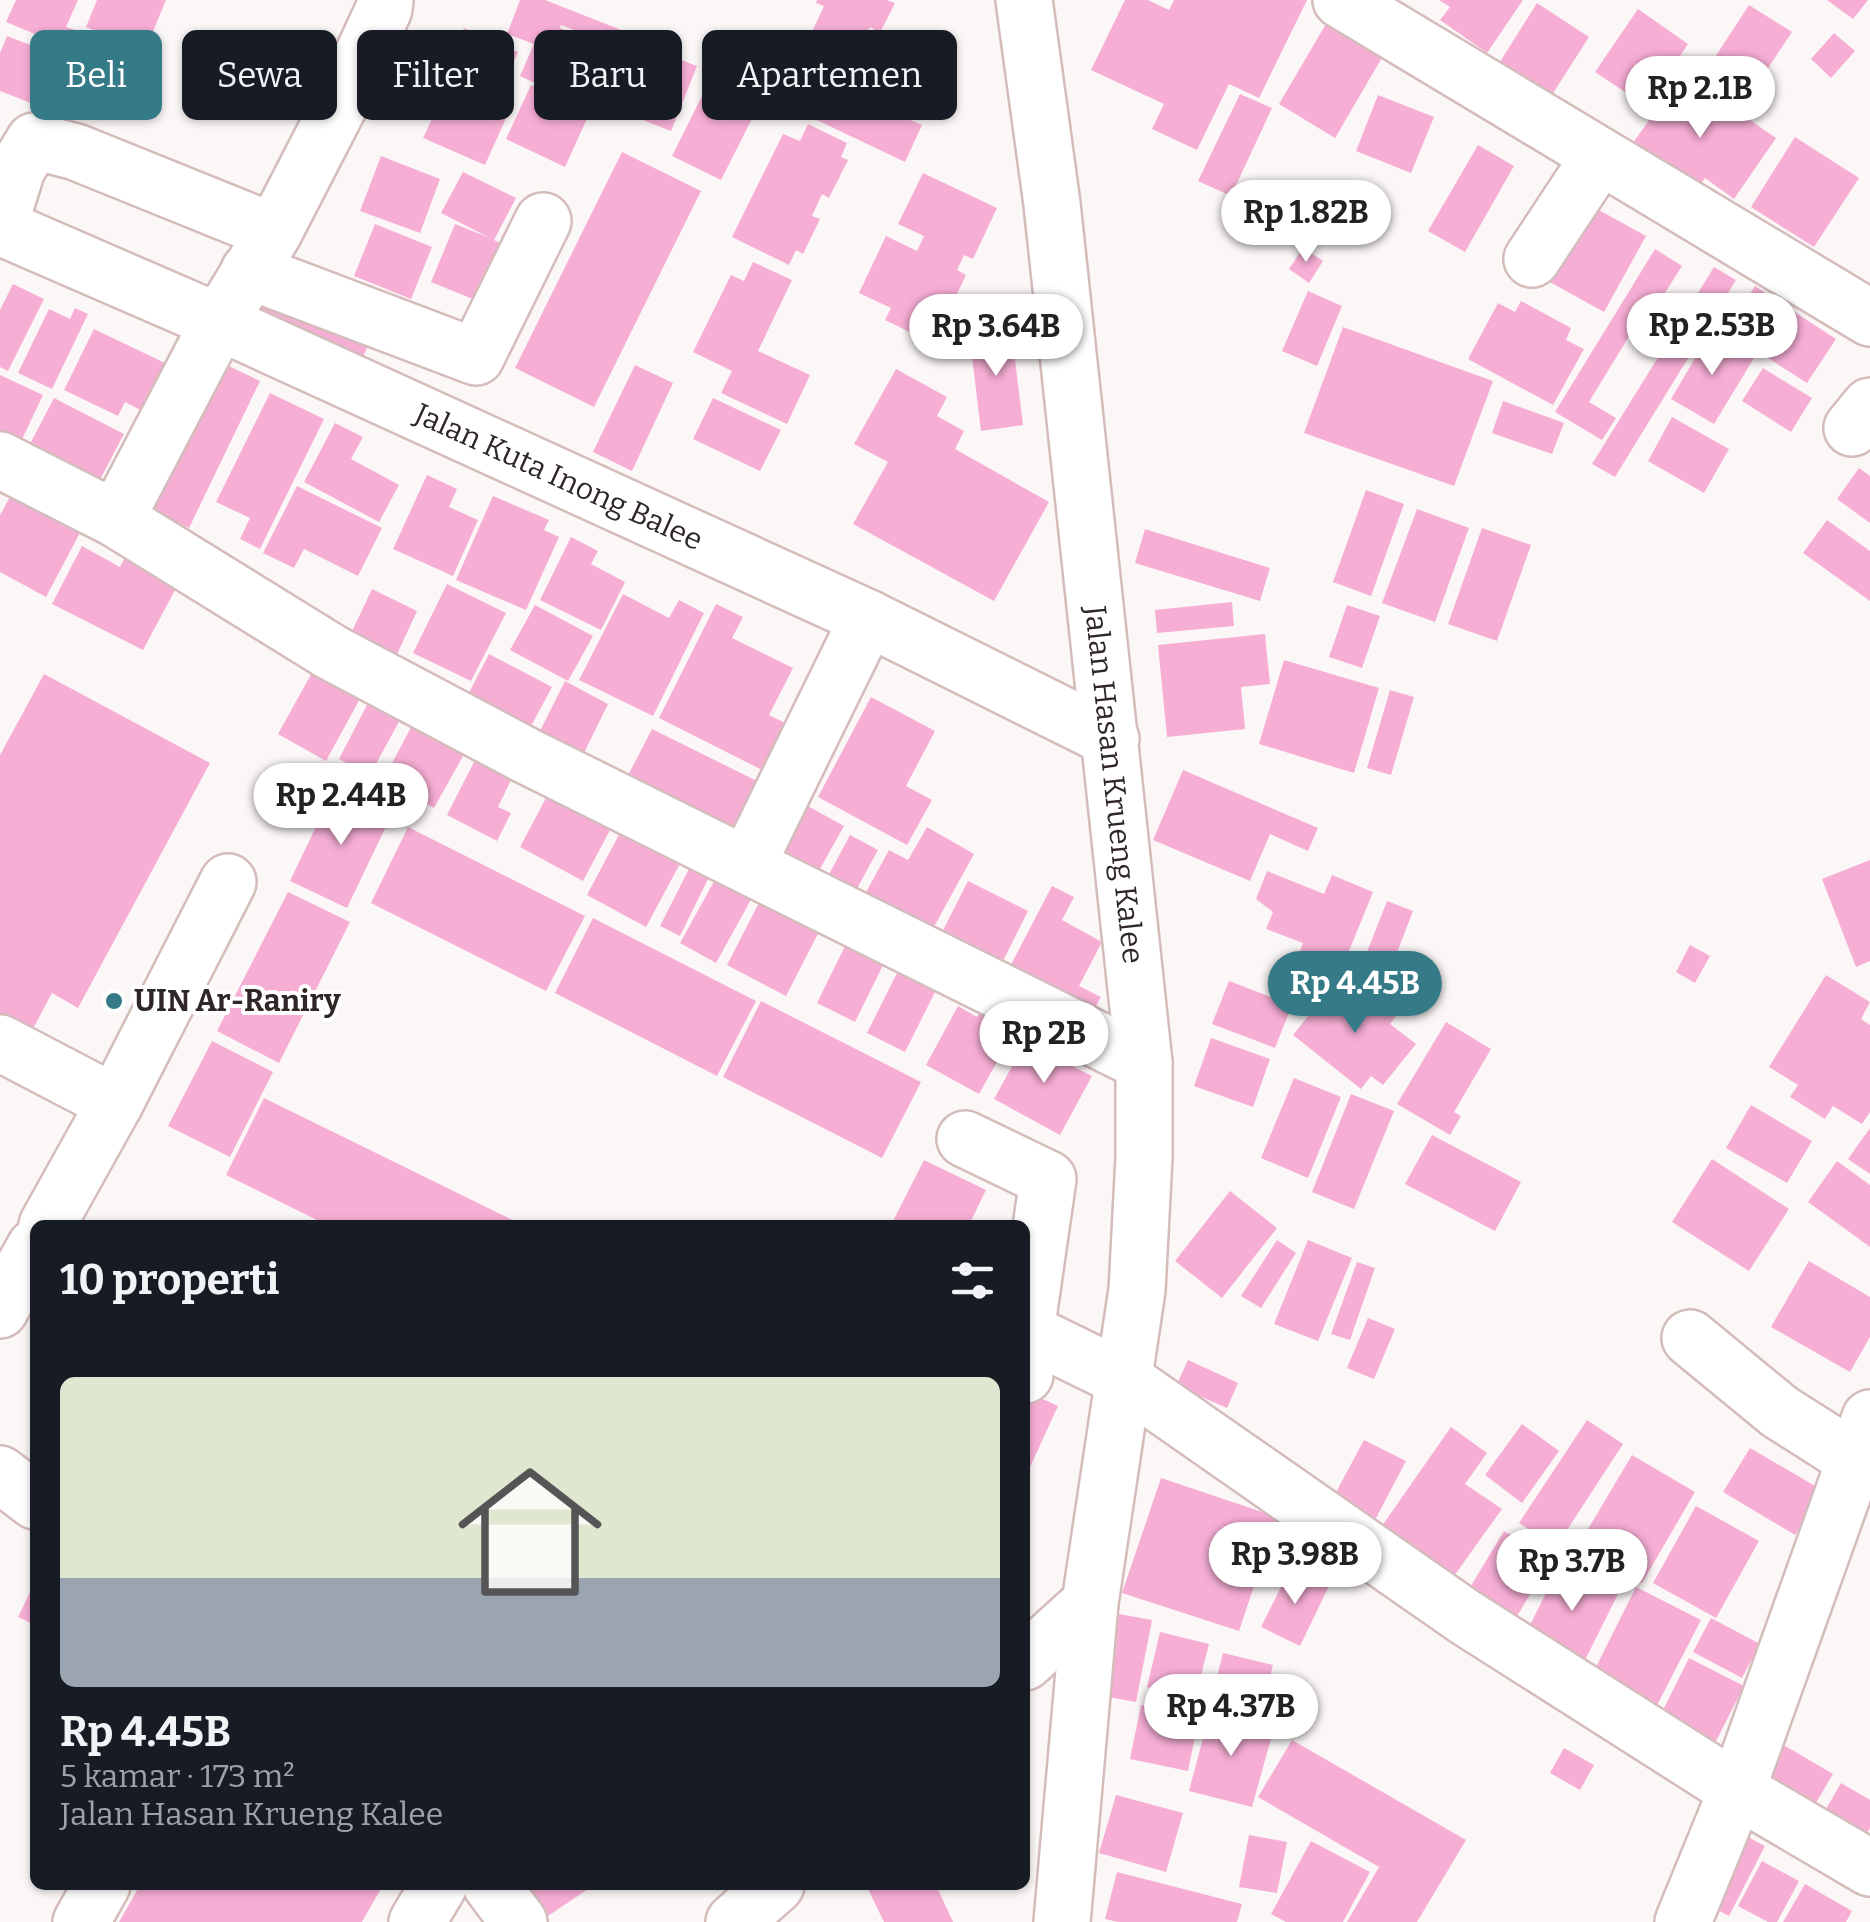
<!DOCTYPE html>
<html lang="id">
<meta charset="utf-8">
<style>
body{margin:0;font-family:Bitter,serif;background:#242831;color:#f1f3f6;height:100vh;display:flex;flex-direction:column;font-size:38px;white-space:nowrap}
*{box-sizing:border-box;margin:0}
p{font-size:32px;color:#9ea1a6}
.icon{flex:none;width:55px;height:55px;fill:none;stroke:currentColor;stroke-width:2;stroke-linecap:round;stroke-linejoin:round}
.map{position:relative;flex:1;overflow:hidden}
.sheet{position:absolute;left:30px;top:1220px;width:1000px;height:670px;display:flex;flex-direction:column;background:#171b24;border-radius:15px;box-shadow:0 2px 8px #0004}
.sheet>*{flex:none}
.guide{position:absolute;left:30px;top:30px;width:1000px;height:90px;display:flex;gap:20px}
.price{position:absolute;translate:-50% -85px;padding:0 22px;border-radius:35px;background:#fff;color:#222;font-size:32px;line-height:65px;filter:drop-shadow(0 2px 5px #0008)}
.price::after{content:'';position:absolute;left:50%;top:60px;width:30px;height:22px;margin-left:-15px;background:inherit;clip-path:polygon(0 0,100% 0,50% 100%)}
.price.current{background:#357a87;color:#fff}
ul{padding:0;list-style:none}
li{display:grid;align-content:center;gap:20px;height:530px;padding:0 30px}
li span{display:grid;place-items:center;height:310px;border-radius:15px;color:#555}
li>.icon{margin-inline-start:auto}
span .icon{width:180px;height:180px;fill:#fffc;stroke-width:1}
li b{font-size:42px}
h2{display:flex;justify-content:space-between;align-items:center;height:120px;padding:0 30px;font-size:42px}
.tag{padding:0 35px;border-radius:15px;background:#171b24;box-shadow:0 2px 8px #0004;font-size:35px;line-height:90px}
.tag.current{background:#357a87;color:#fff}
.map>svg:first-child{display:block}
</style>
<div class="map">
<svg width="1870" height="1922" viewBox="0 0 1870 1922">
<rect width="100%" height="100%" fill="#fcf7f7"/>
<!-- building -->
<path fill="#f7aed5" d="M16,0h62l-12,27 12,4 -7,18 -65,-27z
M97,0h69l-21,51 -59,-24z
M520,0h25l117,46 -2,6 37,14 -26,65 -64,-25 21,-55 -67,-26 -1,3 40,18 -26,55 -54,-25 14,-32 -27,-10z
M817,0h70l8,3 -15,30 -10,-6 -15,29 -44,-22 13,-28 -8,-3z
M1125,0h23l21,10 5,-10h133l-48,98 -30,-14 -32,66 -45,-21 12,-25 -73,-34z
M1439,0h84l-36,53 -47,-33 10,-13z
M1827,0h41l-15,19z
M1537,3l52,34 -39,61 -52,-33z
M1749,5l43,27 -46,69 -42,-27z
M1638,9l50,35 -42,62 -51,-34z
M1333,12l57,32 -55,94 -56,-34z
M464,28l54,24 -25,56 -54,-25z
M1834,33l21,18 -24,27 -20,-19z
M7,36l59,23 -20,50 -46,-18v-38z
M87,36l60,25 -25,58 -60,-24z
M902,42l46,22 -18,37 -46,-21z
M824,62l88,42 -6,14 16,7 -17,37 -105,-50z
M1682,73l94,65 -42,61 -29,-21 -14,20 -65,-45z
M710,80l50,23 -39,77 -49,-24z
M531,85l59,27 -25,55 -59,-28z
M446,89l61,27 -22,49 -62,-27z
M1240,94l32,14 -41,88 -33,-15z
M1378,95l56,22 -23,56 -55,-22z
M808,124l39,19 -6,14 7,3 -19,38 -7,-4 -10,22 8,3 -17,35 -7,-4 -7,15 -57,-28 51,-103 17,7z
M1795,137l64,41 -45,69 -63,-40z
M1478,145l36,21 -49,86 -37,-21z
M622,152l79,39 -107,216 -79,-39z
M381,156l59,23 -20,54 -60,-22z
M463,172l53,26 -22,42 10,5 -24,57 -49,-20 24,-58 35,14 -49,-25z
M923,173l74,35 -24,51 -9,-4 -7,15 9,5 -27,57 -9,-4 -6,11 -39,-19 6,-12 -32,-15 27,-57 31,15 7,-15 -26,-12z
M1588,204l58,32 -42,76 -58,-32z
M375,224l57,23 -21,52 -57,-23z
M1303,248l20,13 -14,22 -20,-14z
M1655,249l27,17 -26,41 21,12 -19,31 -27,-17 -42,69 27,16 -14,22 -47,-28z
M753,262l39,18 -34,71 52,24 -23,49 -66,-31 11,-22 -39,-19 38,-77 13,6z
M1714,267l22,13 -121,197 -23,-13z
M13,284l31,15 -36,72 -8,-4v-57z
M258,284l115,51 -12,26 -115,-52z
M1755,286l81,53 -29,44 -81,-52z
M1308,291l34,15 -25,60 -35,-15z
M1521,301l50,27 -5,12 18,9 -31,56 -85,-46 30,-56 17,9z
M75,308l13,6 -36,75 -34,-16 31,-64 21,10z
M1011,327l12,98 -42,6 -12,-99z
M1343,327l150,54 -39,105 -150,-53z
M94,329l73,35 -23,48 -19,-10 -7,14 -54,-26z
M1710,333l44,25 -40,66 -43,-25z
M212,358l48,23 -71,147 -49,-23z
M635,365l38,18 -41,88 -39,-19z
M1763,368l49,30 -21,34 -49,-31z
M896,369l51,28 -10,19 27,15 -9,18 94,53 -55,99 -141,-77 35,-62 -34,-18z
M0,375l43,20 -26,55 -17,-8z
M270,393l54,26 -64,130 -20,-10 10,-21 -34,-16z
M54,398l70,36 -31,59 -57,-29 8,-15 -13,-7z
M713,398l68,32 -21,41 -67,-32z
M1503,401l61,22 -12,31 -60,-21z
M1672,417l57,32 -25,44 -56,-32z
M335,423l28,14 -12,22 48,26 -20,37 -75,-40z
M1859,468l11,8v47l-33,-24z
M427,475l30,14 -8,18 29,13 -25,56 -60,-27z
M297,486l85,42 -24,48 -54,-27 -10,19 -31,-15z
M1366,490l38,14 -33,92 -38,-14z
M11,495l70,36 -35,66 -46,-25v-57z
M493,496l56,24 -5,10 15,7 -33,73 -70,-30z
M1417,509l52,19 -34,94 -53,-19z
M1827,520l43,31v50l-67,-48z
M1482,528l49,17 -34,96 -49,-17z
M1145,529l125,39 -10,33 -125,-38z
M571,537l27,14 -7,13 34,18 -24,48 -61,-30z
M82,546l38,21 9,-17 53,27 -39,73 -91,-46z
M447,584l59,29 -35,68 -58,-28z
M372,589l45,22 -25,54 -46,-21z
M623,594l46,24 10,-18 25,13 -51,103 -74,-36z
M1232,602l2,24 -77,7 -2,-23z
M716,604l27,13 -11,21 61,30 -24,47 24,12 -23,47 -111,-56z
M535,605l58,31 -25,45 -58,-31z
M1347,605l33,11 -18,52 -33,-11z
M1265,634l5,50 -29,3 4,42 -78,8 -9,-92z
M489,654l63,33 -29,54 -62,-33z
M1284,660l95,28 -25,85 -95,-29z
M314,669l48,26 -36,66 -48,-27z
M44,674l166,89 -132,245 -26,-15 -27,51 -25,-13v-276z
M565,681l43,23 -28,57 -44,-22z
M1390,690l24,7 -23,78 -24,-7z
M871,697l64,34 -29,55 26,14 -25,45 -89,-48z
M369,701l32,17 -31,57 -31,-16z
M415,720l52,29 -33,59 -51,-28z
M652,729l111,55 -29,56 -111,-55z
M475,760l37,18 -14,29 13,6 -14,28 -50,-26z
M1183,770l135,58 -10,23 -38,-17 -20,47 -97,-41z
M554,783l63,34 -34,64 -63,-34z
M335,787l57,27 -45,94 -57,-27z
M797,800l47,26 -33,59 -46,-26z
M408,827l177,89 -39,75 -175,-88z
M927,827l47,27 -49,89 -67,-36 31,-57 19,10z
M622,829l60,31 -36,67 -59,-32z
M850,835l28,15 -24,44 -28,-14z
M1870,860v101l-14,6 -34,-88z
M691,865l19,10 -30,61 -20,-10z
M722,867l36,20 -42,76 -36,-20z
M1267,871l57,23 8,-19 41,17 -35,86 -42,-17 7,-18 -37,-14 7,-17 -17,-13z
M968,881l60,30 -31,62 -60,-31z
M1052,886l22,11 -12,23 40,22 -23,44 22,11 -13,24 -84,-43z
M288,892l62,30 -71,141 -62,-32z
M764,893l60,29 -38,74 -59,-31z
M1387,901l26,10 -30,78 -27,-9z
M593,918l163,83 -39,75 -162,-83z
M848,940l38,19 -31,63 -38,-19z
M1690,945l20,11 -15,27 -19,-11z
M898,971l38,19 -31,62 -38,-19z
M1826,975l44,27 -9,17 9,6v87l-8,12 -29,-18 -8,13 -35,-22 8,-12 -29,-18z
M1229,981l63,24 -17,43 -63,-24z
M1336,981l33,27 9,-12 21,16 -9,12 26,20 -33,41 -12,-9 -10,13 -68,-54z
M761,1001l160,81 -39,76 -159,-81z
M984,1005l24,13 -7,12 11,5 -33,59 -53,-29 32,-59 19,11z
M1446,1022l45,27 -37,63 7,4 -11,19 -53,-31z
M1211,1038l59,21 -17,48 -59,-21z
M1050,1039l25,14 -7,11 24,12 -32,59 -66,-36 32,-58 18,11z
M212,1041l61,31 -43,85 -62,-31z
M1294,1078l47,19 -33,81 -47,-20z
M1351,1094l43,17 -40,98 -42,-17z
M264,1098l259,127h-196l-101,-50z
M1751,1105l61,36 -25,42 -61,-35z
M1870,1128v46l-22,-15z
M1432,1135l89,47 -26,49 -90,-47z
M1712,1159l77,50 -40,62 -77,-49z
M924,1160l62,30 -17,35h-78z
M1837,1161l33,24v62l-62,-45z
M1230,1191l47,37 -55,70 -47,-37z
M1277,1240l19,13 -35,55 -20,-12z
M1308,1240l44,18 -34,83 -44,-17z
M1809,1261l61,36v40l-20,35 -79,-45z
M1357,1262l18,6 -25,72 -19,-6z
M1368,1318l27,11 -21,50 -27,-11z
M1188,1360l50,23 -11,25 -51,-22z
M1025,1391l33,15 -33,72z
M1587,1420l36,24 -67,103 -37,-24z
M1522,1424l37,27 -37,52 -37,-28z
M1451,1427l36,26 -22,31 37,25 -53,74 -72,-50z
M1364,1440l42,21 -30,57 -42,-22z
M1750,1448l72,42 -27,45 -72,-43z
M1632,1455l63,37 -53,91 -64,-37z
M1161,1478l116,39 -38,114 -117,-38z
M1696,1506l63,35 -43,77 -63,-35z
M1504,1531l47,28 -41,69 -47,-29z
M1562,1561l58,29 -38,76 -58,-29z
M1291,1567l38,19 -29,60 -39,-19z
M35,1582v43l-17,-8z
M1636,1587l65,33 -48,93 -64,-32z
M1114,1613l38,7 -16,82 -39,-7z
M1711,1618l49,26 -18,34 -49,-26z
M1160,1632l49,12 -14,55 -48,-12z
M1223,1653l50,12 -13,51 -50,-12z
M1689,1658l55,28 -34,67 -55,-27z
M1141,1705l58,12 -11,54 -58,-12z
M1210,1712l64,16 -22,79 -63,-16z
M1292,1740l174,100 -49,82h-70l32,-55 -121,-70z
M1782,1744l51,30 -27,46 -51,-30z
M1564,1748l30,17 -14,25 -30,-17z
M1841,1783l29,17v28l-13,22 -41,-24z
M1116,1795l67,18 -17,59 -67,-19z
M1249,1835l38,7 -10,51 -38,-6z
M1744,1835l21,11 -36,70 -21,-11z
M1311,1841l59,31 -27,50h-57l-15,-8z
M1762,1861l37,20 -22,41h-9l-30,-16z
M1117,1872l125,32 -5,18h-119l-13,-3z
M1805,1884l47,27 -6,11h-63z
M140,1885h243l-21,37h-243z
M531,1885h63l-55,37 -25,-25z
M866,1885h70l17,37h-69z"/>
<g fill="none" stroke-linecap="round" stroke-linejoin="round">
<defs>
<g id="minor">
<path id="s1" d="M1024,0l28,204 92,859v95l-7,132 -47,313 -28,319"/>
<path d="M1341,0l529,318"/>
<path d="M0,224l17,-55 17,-28 42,11 198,80 65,-126 45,-97 1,-9"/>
<path id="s2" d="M0,227l219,95 649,296 243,121"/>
<path d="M274,232l-55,90 -103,197 215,133 196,104 617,307"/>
<path d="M1532,259l68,-103"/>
<path d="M249,271l227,86 67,-136"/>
<path d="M1852,428l18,-22"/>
<path d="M0,460l116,59"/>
<path d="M747,865l121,-247"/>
<path d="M0,1043l115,60"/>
<path d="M965,1139l83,40 -22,152 -1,44"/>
<path d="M47,1225l68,-122 113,-221"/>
<path d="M0,1310l35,-63"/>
<path d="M1026,1331l96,47 343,239 272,173 133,78"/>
<path d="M1690,1338l90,74 74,47"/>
<path d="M0,1474l35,27"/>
<path d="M1025,1662l65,-59"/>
<path d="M491,1885l28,37"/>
<path d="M81,1922l21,-37"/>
<path d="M417,1922l22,-37"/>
<path d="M734,1922l42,-37"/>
<path d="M1683,1922l54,-132 133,-372"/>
</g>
</defs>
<!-- minor casing -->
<use href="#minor" stroke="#d4bcbb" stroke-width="60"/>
<!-- minor -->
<use href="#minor" stroke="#fff" stroke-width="55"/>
</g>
<!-- markers -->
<circle fill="#357a87" stroke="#fff" stroke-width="4" cx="114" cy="1001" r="10"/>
<g text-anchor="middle" stroke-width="8" stroke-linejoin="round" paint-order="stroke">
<!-- street labels -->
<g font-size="30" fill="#2f2626" stroke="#fff">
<text dy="10" stroke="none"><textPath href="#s2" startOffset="612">Jalan Kuta Inong Balee</textPath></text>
<text dy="10" stroke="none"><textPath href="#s1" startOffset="790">Jalan Hasan Krueng Kalee</textPath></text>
</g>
<!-- poi labels -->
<g font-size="30" font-weight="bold" fill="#2f2626" stroke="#fff" text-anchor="start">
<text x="134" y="1011">UIN Ar-Raniry</text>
</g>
</g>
</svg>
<b class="price" style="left:1700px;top:141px">Rp 2.1B</b>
<b class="price" style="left:1306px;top:265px">Rp 1.82B</b>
<b class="price" style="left:1712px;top:378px">Rp 2.53B</b>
<b class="price" style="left:996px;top:379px">Rp 3.64B</b>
<b class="price" style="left:341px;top:848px">Rp 2.44B</b>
<b class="price current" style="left:1355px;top:1036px">Rp 4.45B</b>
<b class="price" style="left:1044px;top:1086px">Rp 2B</b>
<b class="price" style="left:1295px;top:1607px">Rp 3.98B</b>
<b class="price" style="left:1572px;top:1614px">Rp 3.7B</b>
<b class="price" style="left:1231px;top:1759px">Rp 4.37B</b>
<div class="guide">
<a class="tag current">Beli</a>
<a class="tag">Sewa</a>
<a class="tag">Filter</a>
<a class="tag">Baru</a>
<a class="tag">Apartemen</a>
</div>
<section class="sheet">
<h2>10 properti<svg class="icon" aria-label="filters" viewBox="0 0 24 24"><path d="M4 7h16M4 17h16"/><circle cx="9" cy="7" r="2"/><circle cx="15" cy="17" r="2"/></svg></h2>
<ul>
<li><span style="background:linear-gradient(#dfe7d0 65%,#9aa5b1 0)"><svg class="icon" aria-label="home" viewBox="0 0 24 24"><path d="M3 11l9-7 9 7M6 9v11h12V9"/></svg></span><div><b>Rp 4.45B</b><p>5 kamar · 173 m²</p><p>Jalan Hasan Krueng Kalee</p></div></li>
</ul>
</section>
</div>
